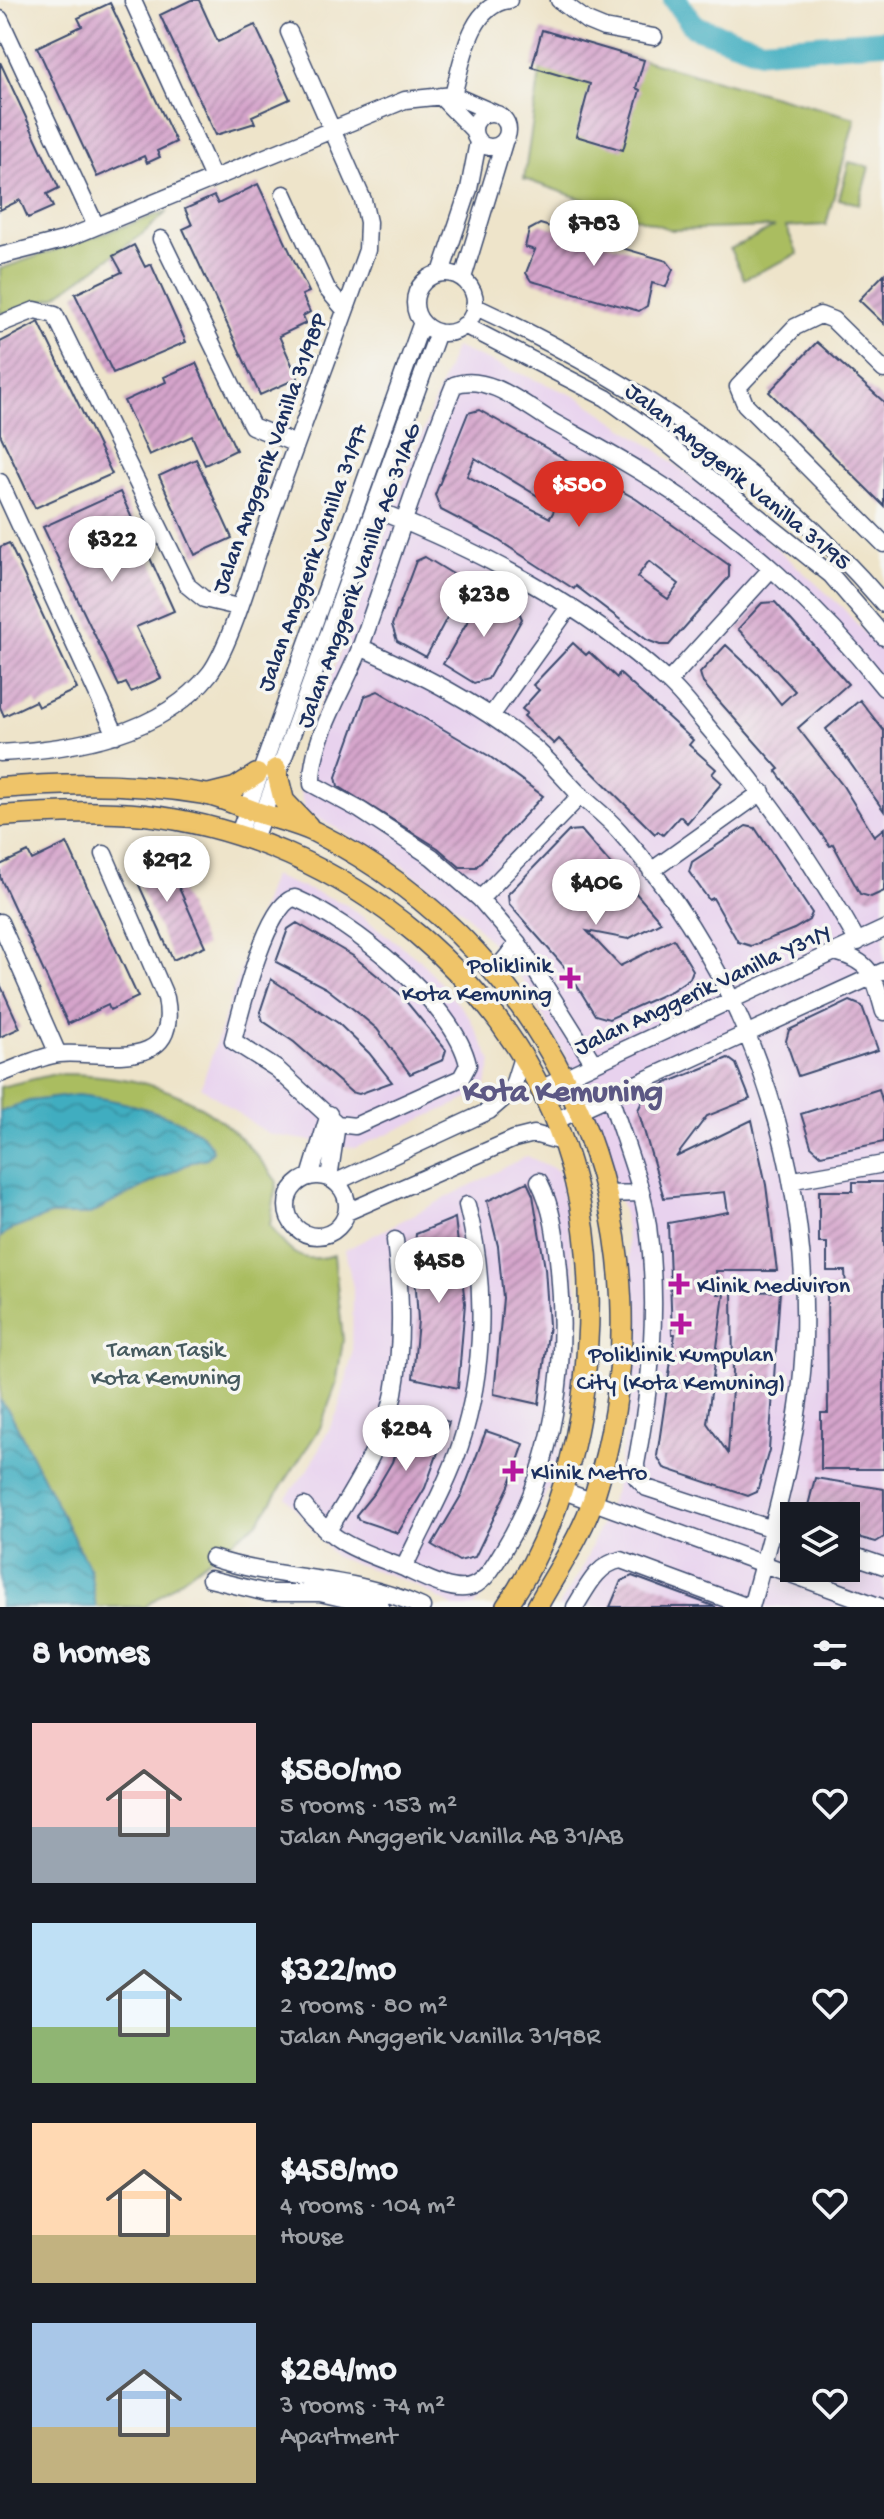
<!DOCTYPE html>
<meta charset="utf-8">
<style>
body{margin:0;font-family:"Gochi Hand",sans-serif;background:#20242c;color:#f1f3f6;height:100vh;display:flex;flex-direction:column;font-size:30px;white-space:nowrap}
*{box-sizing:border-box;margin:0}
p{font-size:26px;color:#9ea1a6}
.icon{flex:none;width:44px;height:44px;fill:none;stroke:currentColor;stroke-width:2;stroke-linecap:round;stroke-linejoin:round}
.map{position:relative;height:1607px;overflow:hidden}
.panel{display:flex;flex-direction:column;background:#171b24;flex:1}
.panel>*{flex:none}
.tools{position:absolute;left:780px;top:1502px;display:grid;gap:16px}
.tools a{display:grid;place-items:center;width:80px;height:80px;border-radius:0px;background:#171b24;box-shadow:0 4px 20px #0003;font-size:40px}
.price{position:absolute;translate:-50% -68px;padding:0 18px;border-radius:28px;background:#fff;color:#222;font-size:26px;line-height:52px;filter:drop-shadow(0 2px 4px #0008)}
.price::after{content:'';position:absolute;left:50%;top:48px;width:24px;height:18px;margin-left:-12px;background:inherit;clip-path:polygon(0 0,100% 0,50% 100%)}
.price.current{background:#d93025;color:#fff}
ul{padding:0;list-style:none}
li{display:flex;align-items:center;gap:24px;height:200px;padding:0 32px}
li span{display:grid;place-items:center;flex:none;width:224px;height:160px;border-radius:0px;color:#555}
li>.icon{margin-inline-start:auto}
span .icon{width:96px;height:96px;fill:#fffc;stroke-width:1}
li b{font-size:34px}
h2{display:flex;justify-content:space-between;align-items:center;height:96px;padding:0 32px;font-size:34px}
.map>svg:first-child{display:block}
</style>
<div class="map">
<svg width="884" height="1607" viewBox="0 0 884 1607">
<defs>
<pattern id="water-waves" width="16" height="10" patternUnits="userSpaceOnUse" patternTransform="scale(2)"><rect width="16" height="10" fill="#41adc0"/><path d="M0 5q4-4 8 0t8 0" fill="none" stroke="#368d9f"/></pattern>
<pattern id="building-hatch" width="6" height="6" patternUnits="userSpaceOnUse" patternTransform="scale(2)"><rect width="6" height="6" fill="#d5a4cb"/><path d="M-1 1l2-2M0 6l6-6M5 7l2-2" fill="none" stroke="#ac86a8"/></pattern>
</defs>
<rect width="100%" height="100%" fill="#f6f6f2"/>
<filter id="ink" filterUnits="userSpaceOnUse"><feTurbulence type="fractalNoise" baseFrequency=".0125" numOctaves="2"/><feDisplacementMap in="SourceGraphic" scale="16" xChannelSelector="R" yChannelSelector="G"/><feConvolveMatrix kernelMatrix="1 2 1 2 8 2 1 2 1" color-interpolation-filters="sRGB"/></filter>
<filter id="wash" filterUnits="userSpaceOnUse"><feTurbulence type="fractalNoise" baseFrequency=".006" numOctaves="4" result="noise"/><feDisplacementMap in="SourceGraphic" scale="32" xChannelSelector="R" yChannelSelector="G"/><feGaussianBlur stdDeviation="1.8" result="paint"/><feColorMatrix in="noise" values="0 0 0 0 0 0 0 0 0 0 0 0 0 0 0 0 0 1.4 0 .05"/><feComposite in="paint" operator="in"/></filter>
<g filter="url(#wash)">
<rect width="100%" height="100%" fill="#eee4ca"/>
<!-- built -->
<path fill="#e8d2ee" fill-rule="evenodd" d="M455,347l125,51 78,53 95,76 89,80 42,48v952h-326l23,-36 33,-78 18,-106 1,-91 -9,-82 -25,-89 -31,-65 -47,-82 -56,-65 -65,-49 -95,-53 -10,-39zM794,1516h52v52h-52z
M272,876l72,27 76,57 48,55 24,47 -8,30 -129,56 -87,-14 -67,-47z
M527,1156l32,15 21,133 -3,71 -21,97 -33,72 -49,63h-20l-47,-26 -72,-24 -49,-60 24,-30 28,-56 14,-55 1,-68 -8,-38z"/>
<!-- green -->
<path fill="#aabd61" stroke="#627660" stroke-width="2" d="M546,33l309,85 -29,107 -40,2 12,27 -54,25 -14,-30 45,-22 -103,3 -148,-51z
M849,162l20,5 -10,37 -20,-5z
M168,211l-28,25 -85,61 -55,17v-45z
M55,1074c98,-1 165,25 222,108l-7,43c19,28 30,40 64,30l9,85 -7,45 -16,43 -61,93 -114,86h-145v-520z"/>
<!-- water -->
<path fill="url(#water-waves)" stroke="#2e6e8f" stroke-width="2" d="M77,1095c32,3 125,21 136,56l-6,7 -13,3 -106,54h-38l-42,16 -8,7v-126l29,-11z
M0,1400l11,14 79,156 6,37h-96z"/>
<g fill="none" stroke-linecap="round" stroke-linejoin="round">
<!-- river -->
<path stroke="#41adc0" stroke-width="24" d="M675,0l20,27 66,23 123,-9"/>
</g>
<g id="blocks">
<!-- building -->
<path fill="url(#building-hatch)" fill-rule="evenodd" d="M191,0h8l19,42 37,-17 35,74 -38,17 3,7 -39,12 -56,-120z
M110,3l66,139 -19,9 3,6 -13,6 -3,-7 -47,21 -60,-130 45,-21 -4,-8z
M542,30l102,30 -8,28 4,2 -17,60 -47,-14 14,-52 -58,-17z
M0,62l59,126 -12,6 6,13 -25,11 -8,-18 -20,10z
M258,184l51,108 -7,3 8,17 -7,4 3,7 -27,13 19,42 -38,17 -77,-166 9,-4 -7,-16 29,-13 4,8z
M540,224l127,37 6,8 -7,18 -14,-4 -5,23 -8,5 -108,-30 -5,-8 9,-23 -10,-3 4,-17z
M134,245l11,22 6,-3 35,78 -73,31 -38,-79 47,-22 -9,-16z
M884,274v50l-25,-24z
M39,322l73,152 -77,34 -35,-74v-92z
M817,342l67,60v104l-115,-114z
M196,363l40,87 -31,15 -13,-29 -43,19 -25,-54 42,-19 -2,-5z
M479,410l157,89 93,66v12l-60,68h-9l-13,-5 -71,-54 -2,3 -79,-51 -54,-28 -6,-15 33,-82zM475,458l81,49 -6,11 -83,-42zM649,561l30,23 -11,15 -31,-22z
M196,459l36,79 -37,17 -36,-79z
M120,492l54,119 -38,16 25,51 -30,14 -5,-9 -7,3 -76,-159z
M9,543l68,146 -39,18 -3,-6 -31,15 -4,-9v-160z
M425,557l41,25 -40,75 -29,-16 -5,-16 24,-64z
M485,591l34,21 3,7 -34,60 -14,4 -31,-19z
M775,602l73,82 -50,44 45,58 31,50 10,-8v63l-13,6 -11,-3 -27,-50 -3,2 -54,-75 3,-2 -76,-86 -3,-10 26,-28 32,30 23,29 14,-13 -57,-62 24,-26z
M573,643l13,12 3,-3 28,26 2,-5 74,67 -4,5 27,24 -4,5 10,9 -35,40 -7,-7 -17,19 -5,-4 -3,3 -96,-95 -5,5 -30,-28 3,-3 -5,-4 17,-19 -6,-5z
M378,691l111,65 54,40 -67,71h-16l-22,-19 -100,-62 -2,-9 29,-81z
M860,700l24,31v80l-58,-82z
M746,826l9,2 57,85 -3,7 -15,9 -43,17 -13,-4 -25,-44 -4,2 -20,-28 3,-10z
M581,830l80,92 -33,17 -41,-8 33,35 54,-27 19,31 -3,8 -19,13 -62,28 -14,-4 -27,-44 -59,-67 -1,-10 61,-63z
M67,843l71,154 -28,13 -2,-5 -40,19 -68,-147v-12l28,-13 4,8z
M161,848l44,98 -32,14 -44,-97z
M297,923l56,33 47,38 46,56 -3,10 -33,14 -33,-45 -20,-17 -31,-24 -50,-26 12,-33z
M271,979l67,44 31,30 23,29 -33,12 -8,-2 -57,-50 -31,-21 -3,-9z
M0,984l20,44 -20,9z
M850,1001l12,5 16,44 -80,26 -12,-35 3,-11z
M728,1058l8,6 14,35 -43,17 -31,41 76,-37 14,65 11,86h-61l1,23h7l-17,129 21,30 5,-81 -1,-79 48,-2 -11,159 -12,42 -9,4 -84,-28 -7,-12 18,-122h-3l-4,-111 60,-11 -3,-20 -61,6 -26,-88 9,-19z
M879,1089l5,19v34l-63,13 -10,-9 -10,-32z
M527,1182l6,13 12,73 4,57 -10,79 -45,-10 9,-96 -5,-52 -11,-45z
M853,1182h31v287h-63v-56h7l-1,-125 19,-1 -1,-16h-18v-28h-8v-52h34z
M455,1218l10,85 -7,85 -45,-10 5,-58 -4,-63 2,-23z
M410,1408l39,14 -24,66 -27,45 -39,-13 -3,-5 18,-22 18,-31z
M486,1431l38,13 -15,42 -34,71 -16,4 -27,-16 30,-51z
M815,1478l69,11v48l-8,5 -30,-8v-18h-36l-3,-6z
M632,1576l84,31h-106l11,-26z"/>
</g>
</g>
<g filter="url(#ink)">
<use href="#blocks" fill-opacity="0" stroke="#3b4a6e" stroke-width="2"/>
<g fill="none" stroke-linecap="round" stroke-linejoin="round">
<defs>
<path id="minor" d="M559,0l28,21 17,7 50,9
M133,1l80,177
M0,19l96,207
M453,95c9,-31 16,-90 56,-95
M440,96l33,34
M474 130a17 17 0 1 1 34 0a17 17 0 1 1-34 0Z
M284,194l43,95 18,21
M161,239l91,187 44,18
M0,256l63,-16 342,-140 48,-5 41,18
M441,273l28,-84 9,-47
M415 303a30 30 0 1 1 60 0a30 30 0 1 1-60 0Z
M463,278l42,-139
M474,306c159,74 295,164 410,298
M0,324l35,-14 20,5 133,271 16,13 34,8
M464,325l142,73 43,31 182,146 53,62
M884,370l-51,-50 -13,-5 -25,12 -57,60 7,17 139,140
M0,482l116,253
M374,509c106,42 209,95 293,172 17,15 30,34 45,51 56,65 103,134 146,210
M360,647c61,27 120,57 172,99 17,14 31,32 47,48 13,12 28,23 40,37 125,140 190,323 185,510 -3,91 -29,179 -53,266
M668,682l103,-113
M491,716l79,-110
M0,753c73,-4 162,-18 210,-80 21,-29 43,-106 55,-142 33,-94 69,-187 102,-281l1,-28 -5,-22 -74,-168
M238,836l184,-514
M253,842l185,-510
M651,871l111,-79
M295,898c56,24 160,106 173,167l-7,13 -106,48 -18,-2 -60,-55 -44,-28c7,-27 34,-140 62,-143z
M480,899l101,-104
M0,922l58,132
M835,952c38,10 39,25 49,60
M496,970l22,-27
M594,1064l-76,-121 -38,-44 -48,-42 -72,-47 -48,-26c-1,-47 33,-95 49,-138 31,-88 58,-176 93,-261 33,-13 72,21 99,37 34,19 68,37 101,58 86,54 167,128 230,208
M0,1074c18,-6 40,-18 59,-20 40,-4 122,22 107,-56l-62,-144
M540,1089l344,-160
M610,1096c13,43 32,86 38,130 11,81 3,159 -12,238l1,14 10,10 147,48
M555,1121l329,-150
M287 1206a30 30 0 1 1 60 0a30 30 0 1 1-60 0Z
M310,1177l19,-63
M329,1178l8,-54
M794,1180l90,-16
M336,1182l153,-71 22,-19 11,-35
M606,1194l35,-1
M347,1212l167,-73 20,-5 28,8
M561,1490l320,117
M304,1506c29,37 52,44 95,60 19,8 54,29 74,20 14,-6 23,-24 31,-37 51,-83 64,-185 55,-280 -3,-32 -6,-60 -20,-88
M327,1532c26,-41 57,-91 67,-139 9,-50 7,-103 1,-153
M846,1553l38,13
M212,1558c73,24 139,16 210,49
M404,1568c18,-40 42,-80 56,-122 25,-76 27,-163 7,-241
M210,1579l57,14h53l61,14
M575,1607c12,-19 22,-43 46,-47l127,47"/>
<path id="major" d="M276,769l8,32 24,25
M0,788c68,-6 136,-6 204,6 20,4 39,14 58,20 18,6 37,10 53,18 248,124 364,401 279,665 -12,39 -38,75 -57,110
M207,795l28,-7 22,-14
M0,816c48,-4 96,-6 145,-1 198,23 382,171 430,367 14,56 16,111 12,168 -5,87 -30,185 -81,257"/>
</defs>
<!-- minor casing -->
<use href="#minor" stroke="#3b4a6e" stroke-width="19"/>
<!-- major casing -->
<use href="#major" stroke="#3b4a6e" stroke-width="23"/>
<!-- minor -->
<use href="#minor" stroke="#fff" stroke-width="16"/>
<!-- major -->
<use href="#major" stroke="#efc469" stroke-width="20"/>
</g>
</g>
<!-- markers -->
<g fill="#b5179e" stroke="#f6f6f2" stroke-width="3">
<path d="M566 966h8v8h8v8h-8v8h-8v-8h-8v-8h8z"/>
<path d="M675 1272h8v8h8v8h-8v8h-8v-8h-8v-8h8z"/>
<path d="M677 1312h8v8h8v8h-8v8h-8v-8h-8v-8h8z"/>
<path d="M509 1459h8v8h8v8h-8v8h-8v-8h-8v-8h8z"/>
</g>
<g text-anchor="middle" stroke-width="7" stroke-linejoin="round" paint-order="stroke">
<!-- street labels -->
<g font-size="24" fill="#1b2f5e" stroke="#f6f6f2">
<text transform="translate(268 453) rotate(-70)" y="8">Jalan Anggerik Vanilla 31/98P</text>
<text transform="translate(739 475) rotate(39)" y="8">Jalan Anggerik Vanilla 31/95</text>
<text transform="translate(311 557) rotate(-70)" y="8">Jalan Anggerik Vanilla 31/97</text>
<text transform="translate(357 575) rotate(-70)" y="8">Jalan Anggerik Vanilla AG 31/AG</text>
<text transform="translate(702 988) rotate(-25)" y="8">Jalan Anggerik Vanilla Y31/Y</text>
</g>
<!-- poi labels -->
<g font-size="24" fill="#1b2f5e" stroke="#f6f6f2" text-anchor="start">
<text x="552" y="972" text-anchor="end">Poliklinik<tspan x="552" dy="28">Kota Kemuning</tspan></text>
<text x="697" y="1292">Klinik Mediviron</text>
<text x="681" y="1361" text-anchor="middle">Poliklinik Kumpulan<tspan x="681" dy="28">City (Kota Kemuning)</tspan></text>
<text x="531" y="1479">Klinik Metro</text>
</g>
<!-- park labels -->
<g font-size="24" fill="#465a5f" stroke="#f6f6f2">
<text x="166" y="1356">Taman Tasik<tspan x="166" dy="28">Kota Kemuning</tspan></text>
</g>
<!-- district labels -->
<g font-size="32" font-weight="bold" fill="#5c5884" stroke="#f6f6f2">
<text x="563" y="1100">Kota Kemuning</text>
</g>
</g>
</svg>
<div class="tools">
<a><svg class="icon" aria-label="layers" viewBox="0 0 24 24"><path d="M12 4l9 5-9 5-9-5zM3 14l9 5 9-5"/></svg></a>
</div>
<b class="price" style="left:594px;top:268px">$783</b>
<b class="price current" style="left:579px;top:529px">$580</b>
<b class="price" style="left:112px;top:584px">$322</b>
<b class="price" style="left:484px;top:639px">$238</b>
<b class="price" style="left:167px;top:904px">$292</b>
<b class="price" style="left:596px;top:927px">$406</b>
<b class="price" style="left:439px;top:1305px">$458</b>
<b class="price" style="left:406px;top:1473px">$284</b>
</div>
<section class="panel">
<h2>8 homes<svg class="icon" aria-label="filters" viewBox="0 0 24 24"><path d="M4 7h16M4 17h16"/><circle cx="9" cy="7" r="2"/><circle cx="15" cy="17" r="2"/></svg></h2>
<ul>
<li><span style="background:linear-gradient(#f6c9c9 65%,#9aa5b1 0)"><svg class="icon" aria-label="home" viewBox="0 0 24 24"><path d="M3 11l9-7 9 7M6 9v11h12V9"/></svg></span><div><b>$580/mo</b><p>5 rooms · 153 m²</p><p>Jalan Anggerik Vanilla AB 31/AB</p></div><svg class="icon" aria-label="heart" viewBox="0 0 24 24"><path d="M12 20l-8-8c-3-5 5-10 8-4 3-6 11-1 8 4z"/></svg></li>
<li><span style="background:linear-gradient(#bfe0f5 65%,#8fb573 0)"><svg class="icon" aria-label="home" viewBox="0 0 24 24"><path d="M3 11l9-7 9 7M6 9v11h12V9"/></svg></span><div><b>$322/mo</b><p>2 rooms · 80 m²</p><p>Jalan Anggerik Vanilla 31/98R</p></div><svg class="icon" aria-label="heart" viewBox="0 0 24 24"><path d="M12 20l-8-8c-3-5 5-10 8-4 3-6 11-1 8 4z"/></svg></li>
<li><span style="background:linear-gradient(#ffd9b3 70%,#c2b280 0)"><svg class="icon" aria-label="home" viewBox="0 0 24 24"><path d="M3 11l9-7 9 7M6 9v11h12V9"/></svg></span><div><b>$458/mo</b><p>4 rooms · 104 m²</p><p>House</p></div><svg class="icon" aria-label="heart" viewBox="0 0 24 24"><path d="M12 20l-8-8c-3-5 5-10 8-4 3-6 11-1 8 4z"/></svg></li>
<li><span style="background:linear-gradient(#a9c7e8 65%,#c2b280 0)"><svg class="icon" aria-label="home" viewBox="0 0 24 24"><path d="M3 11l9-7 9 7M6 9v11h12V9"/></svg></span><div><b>$284/mo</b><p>3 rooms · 74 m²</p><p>Apartment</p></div><svg class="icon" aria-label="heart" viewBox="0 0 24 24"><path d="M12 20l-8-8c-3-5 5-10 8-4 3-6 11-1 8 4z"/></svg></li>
</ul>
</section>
